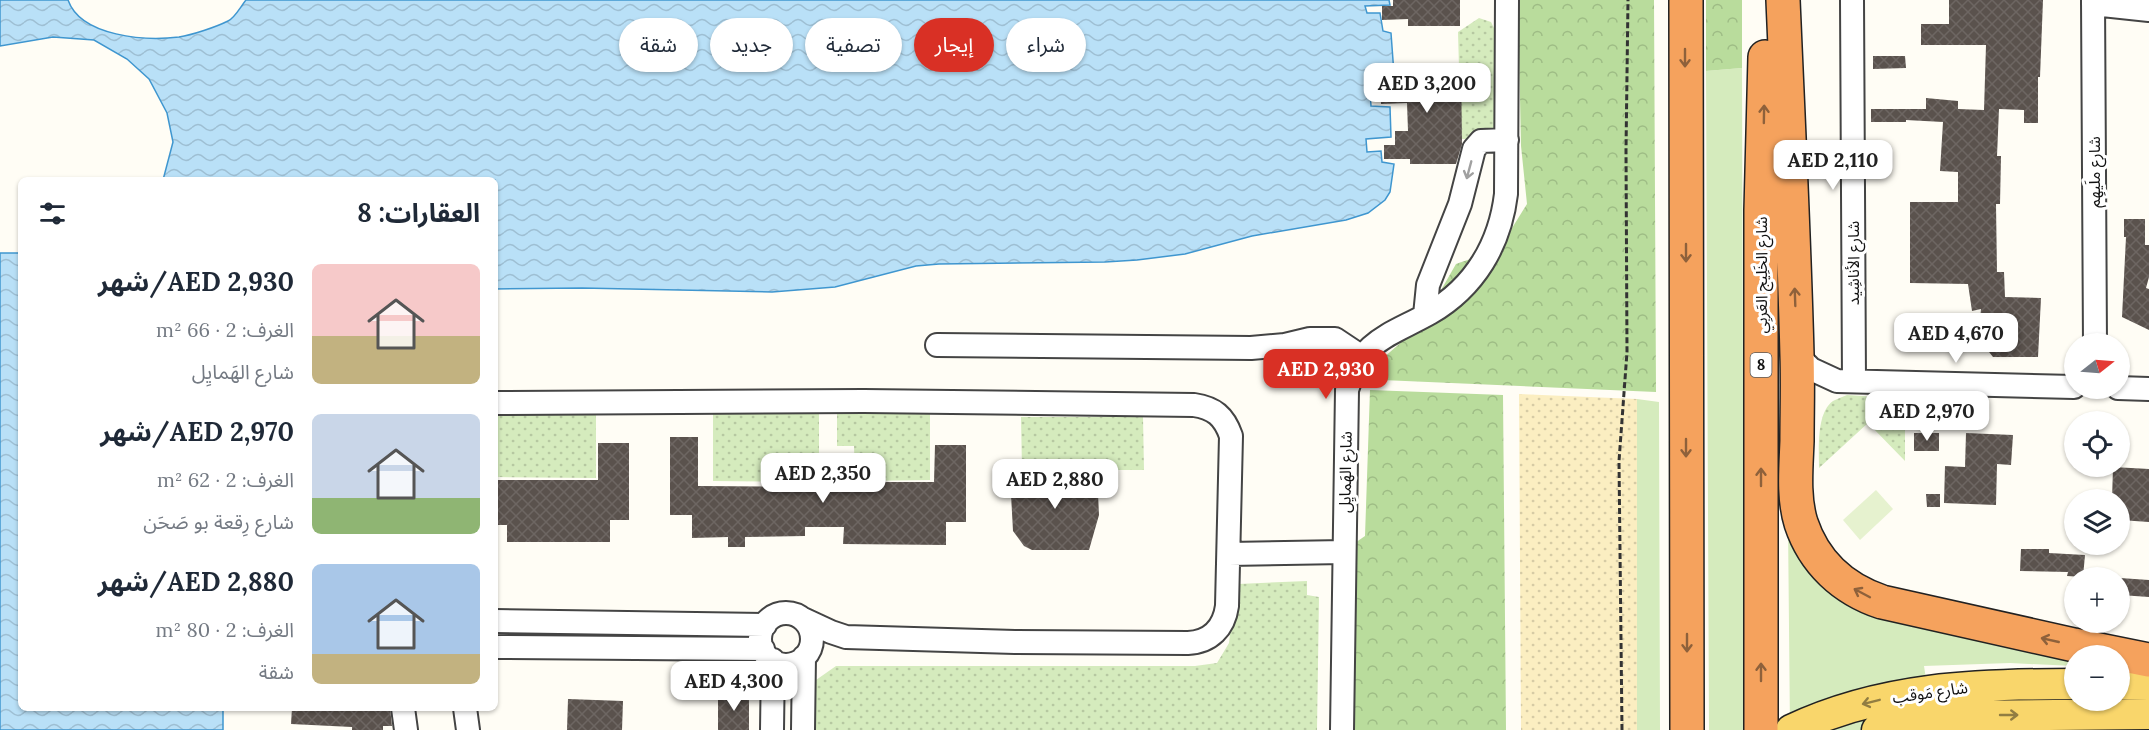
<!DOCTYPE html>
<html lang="ar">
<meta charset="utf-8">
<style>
body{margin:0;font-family:Lora,"Noto Sans Arabic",serif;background:#f6f6f7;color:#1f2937;direction:rtl;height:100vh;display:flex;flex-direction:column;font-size:22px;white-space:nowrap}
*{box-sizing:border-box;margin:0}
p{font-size:20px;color:#747a83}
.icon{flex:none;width:33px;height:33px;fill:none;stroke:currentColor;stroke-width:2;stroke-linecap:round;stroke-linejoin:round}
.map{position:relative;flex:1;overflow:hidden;direction:ltr}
.details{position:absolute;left:18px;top:177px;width:480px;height:534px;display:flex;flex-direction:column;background:#fff;border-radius:9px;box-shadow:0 2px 4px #0004;direction:rtl}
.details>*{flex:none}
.guide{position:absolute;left:516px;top:18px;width:570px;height:54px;direction:rtl;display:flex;gap:12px}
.needle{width:39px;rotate:73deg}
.tools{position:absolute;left:2064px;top:333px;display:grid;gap:12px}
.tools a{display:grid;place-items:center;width:66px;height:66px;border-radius:50%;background:#fff;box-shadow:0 2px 4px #0004;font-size:30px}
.price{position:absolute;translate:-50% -51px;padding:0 14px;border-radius:12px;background:#fff;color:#222;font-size:20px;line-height:39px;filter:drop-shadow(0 2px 3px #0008)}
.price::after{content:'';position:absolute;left:50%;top:36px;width:18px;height:14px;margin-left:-9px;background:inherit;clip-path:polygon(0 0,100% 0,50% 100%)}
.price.active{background:#d93025;color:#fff}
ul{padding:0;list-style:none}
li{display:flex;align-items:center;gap:18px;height:150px;padding:0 18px}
li span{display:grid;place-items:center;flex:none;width:168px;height:120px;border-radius:9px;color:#555}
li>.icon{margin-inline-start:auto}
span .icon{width:72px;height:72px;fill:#fffc;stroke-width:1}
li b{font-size:26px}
h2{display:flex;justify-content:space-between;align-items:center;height:72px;padding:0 18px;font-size:26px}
.pill{padding:0 21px;border-radius:27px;background:#fff;box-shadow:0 2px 4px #0004;font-size:21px;line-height:54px}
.pill.active{background:#d93025;color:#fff}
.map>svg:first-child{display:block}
</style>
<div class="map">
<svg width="2149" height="730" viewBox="0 0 2149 730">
<defs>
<pattern id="forest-crowns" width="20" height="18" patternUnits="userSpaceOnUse" patternTransform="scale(1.5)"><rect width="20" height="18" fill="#b9dc9c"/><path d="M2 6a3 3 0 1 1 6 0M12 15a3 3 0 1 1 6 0" fill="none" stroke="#9ebc85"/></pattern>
<pattern id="sand-dots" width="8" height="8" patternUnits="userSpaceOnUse" patternTransform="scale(1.5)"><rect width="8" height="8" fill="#fbeec1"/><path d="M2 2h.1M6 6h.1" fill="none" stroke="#d6cba5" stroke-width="1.8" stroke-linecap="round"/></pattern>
<pattern id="park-dots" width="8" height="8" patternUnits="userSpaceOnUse" patternTransform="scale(1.5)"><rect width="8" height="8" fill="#d5ebbd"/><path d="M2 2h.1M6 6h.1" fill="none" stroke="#b6c8a1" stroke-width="1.8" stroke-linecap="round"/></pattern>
<pattern id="water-waves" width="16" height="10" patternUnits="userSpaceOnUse" patternTransform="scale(1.5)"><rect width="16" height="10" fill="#b9e0f7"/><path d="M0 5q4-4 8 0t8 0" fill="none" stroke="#9ebfd3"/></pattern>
<pattern id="building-cross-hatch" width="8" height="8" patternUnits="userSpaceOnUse" patternTransform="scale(1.5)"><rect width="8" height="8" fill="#5a524d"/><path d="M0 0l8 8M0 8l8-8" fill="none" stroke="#6d6662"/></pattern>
</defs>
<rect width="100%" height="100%" fill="#fffdf5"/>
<!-- grass -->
<path fill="#d5ebbd" d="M1742,68l2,662h-35l-3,-659z
M1637,399l22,3 1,328h-23z
M1788,524l36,54 250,78v10l-64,-3 -86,3 9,59 177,2 -16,3h-304z"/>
<!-- forest -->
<path fill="url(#forest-crowns)" d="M1518,0h136l2,392 -297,-13 62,-54 35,-61 43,-15 28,-45 -6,-58z
M1706,0h36v68l-36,3z
M1370,390l133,5 3,335h-158l1,-183 16,-11z"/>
<!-- sand -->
<path fill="url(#sand-dots)" d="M1519,394l118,5v331h-116z"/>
<!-- park -->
<path fill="url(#park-dots)" d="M1479,18l12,4 4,8v102l-6,7h-28l-3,-107z
M1847,395l31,2 27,30v34l-37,-38 -49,45c0,-18 -3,-55 14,-67 4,-2 9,-4 14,-6z
M837,410h93v70l-75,1 -1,-35h-17z
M495,411l101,2v65l-101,-1z
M713,412l106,1v69l-106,-1z
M1021,417h122l1,53h-122z
M1307,581v14l12,2 -2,133h-509v-23l8,-27 20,-14h359l22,-3 12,-20 5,-42 4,-17z"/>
<!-- pitch -->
<path fill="#e6f2cf" d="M1876,490l17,19 -33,31 -17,-20z"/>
<!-- water -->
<path fill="url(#water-waves)" stroke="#3f96cf" stroke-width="1.5" d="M0,0h68c13,37 78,41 111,37 13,-2 37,-10 49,-16 7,-3 13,-15 18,-21h1143l1,5 -25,1 2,7h13l3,18 8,2 3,41 -25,2 2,30 19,1 1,30 -25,2 1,13 14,-1 1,11 12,2 -4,28 -5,8 -17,13 -22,7 -94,16 -67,18 -48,6 -32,2 -166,2 -23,2 -81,21 -63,5 -190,-4 -87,1v-109h-332l10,-38 -6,-29 -18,-34 -22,-20 -33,-19 -41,-3 -53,9z
M0,253h21v455h202v22h-223z"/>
<!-- building -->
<path fill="url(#building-cross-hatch)" d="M1393,0h67v26h-52v-7l-26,1v-14h11z
M1949,0h94l-3,77h-2v46h-14v-13l-25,-1 -2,47h4l-1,48h-4l1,68h7l1,25 36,1 -3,59h-45l-15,-19 3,-29 -9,2 -4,-27 -58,-1v-81h48v-30l-18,-1 3,-49 -37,-2v2h-35v-13h55v-11l32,3v8l26,1 2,-65h-65v-21h28z
M1873,56h32l1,12 -33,1z
M1407,64h54l1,80 -6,20h-46v-5h-26v-14h11v-14h13l-1,-28 -26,1 -1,-25h7v-3h20z
M2124,219h21v26h4v32l-3,11 3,1v41l-27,-13 4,-80h-2z
M1914,433h25v18h-25z
M1966,433l47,2 -2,30 -14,-1 -1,41 -52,-2 1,-37 20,1z
M670,437h28v49l129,1v-5h107l1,-37h31v77h-20v23l-103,-1 1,-17h-39v9l-60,1v10h-17v-10l-36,1v-23h-22z
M598,443h31v77h-19v22h-103v-17h-12v-45h103z
M2113,467l36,2v53l-29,-2v-20h-8z
M1097,472l2,43 -10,35h-57l-8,-4 -11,-15 -3,-55z
M1926,494h14v13h-13z
M2021,549h28v4l36,2 -2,22 -16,-1 1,-4 -48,-1z
M2120,578l29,2v17l-29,-2z
M718,693h31v37h-31z
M568,699l55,2 -1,29h-55z
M292,708h98l2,18h-9v4h-31v-3l-61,-3z"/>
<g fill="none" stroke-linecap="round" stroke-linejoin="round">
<defs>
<path id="minor" d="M1852,0l2,381
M2093,0l2,344
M2093,4l56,6
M1425,315l3,-30 32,-81 14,-55 7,-8 26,-1
M937,345l314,3 34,-3 25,-6h25l27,18
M1797,355l14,14 26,12 237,6
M2118,388l31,1
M495,403l369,-2 330,4c20,3 30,11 37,31l-4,170c-3,22 -17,36 -39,37l-173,-1 -169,-5 -15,-5 -28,-13
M1229,554l115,-2
M760 639a26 26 0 1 1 52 0a26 26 0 1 1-52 0Z
M495,621l270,4
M495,647l268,2
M403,708l3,22
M465,708l3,22
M772,730l1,-70
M803,730l1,-73
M1342,730l5,-340c15,-51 42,-54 83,-77 45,-26 70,-69 76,-119l1,-194"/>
<path id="major" d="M2120,684h29
M1791,730c91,-43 185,-46 283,-46
M1877,730l27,-7 46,-7 199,-2"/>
<path id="highway" d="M1686,0l1,730
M1783,0c5,118 11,237 14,355 1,29 0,57 0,86 -1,27 -4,56 4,82 13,39 42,66 81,79l192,43 75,15
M1761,730v-520l4,-153"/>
</defs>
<!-- minor casing -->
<use href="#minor" stroke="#444" stroke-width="26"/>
<!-- major casing -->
<use href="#major" stroke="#222" stroke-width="33"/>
<!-- highway casing -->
<use href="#highway" stroke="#222" stroke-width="36"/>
<!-- path -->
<path stroke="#333" stroke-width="3" stroke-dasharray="6 3" stroke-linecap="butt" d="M1622,730l-3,-269 8,-109 -1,-202 2,-150"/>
<!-- minor -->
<use href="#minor" stroke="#fff" stroke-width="22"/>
<!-- major -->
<use href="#major" stroke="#f9d66b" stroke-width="30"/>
<!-- highway -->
<use href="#highway" stroke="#f5a25d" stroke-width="33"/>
</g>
<!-- one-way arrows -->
<defs><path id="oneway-shaft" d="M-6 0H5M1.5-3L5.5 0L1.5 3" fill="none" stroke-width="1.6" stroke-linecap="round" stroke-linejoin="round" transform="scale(1.5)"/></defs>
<g stroke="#8e613b">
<use href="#oneway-shaft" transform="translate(1685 58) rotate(90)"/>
<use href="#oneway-shaft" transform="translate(1764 114) rotate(-89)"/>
<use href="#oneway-shaft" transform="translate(1686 253) rotate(90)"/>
<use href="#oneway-shaft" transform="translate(1795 297) rotate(-92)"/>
<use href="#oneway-shaft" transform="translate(1686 448) rotate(90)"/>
<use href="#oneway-shaft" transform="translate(1761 477) rotate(-90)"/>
<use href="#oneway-shaft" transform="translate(1862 593) rotate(-152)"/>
<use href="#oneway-shaft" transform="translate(2050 640) rotate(-167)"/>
<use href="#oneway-shaft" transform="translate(1687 643) rotate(90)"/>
<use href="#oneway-shaft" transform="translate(1761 672) rotate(-90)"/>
</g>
<use stroke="#a0a0a0" href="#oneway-shaft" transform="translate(1469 170) rotate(105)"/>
<g stroke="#917d42">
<use href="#oneway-shaft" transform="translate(1871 702) rotate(166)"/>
<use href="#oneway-shaft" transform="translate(2009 715)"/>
</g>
<g text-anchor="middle" stroke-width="6" stroke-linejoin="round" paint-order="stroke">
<!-- shield labels -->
<rect fill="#fff" stroke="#585858" stroke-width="1.5" x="1750.5" y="353" width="21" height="24" rx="4.5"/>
<g font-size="15" font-weight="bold" fill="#111">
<text x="1761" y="370">8</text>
</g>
<!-- street labels -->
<g font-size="16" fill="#111" stroke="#fff">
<text transform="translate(2094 172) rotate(-90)" y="6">شارع ملَيهِم</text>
<text transform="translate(1853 263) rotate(-90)" y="6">شارع الأناشِيد</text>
<text transform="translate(1761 275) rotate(-90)" y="6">شارع الخَلِيج العَربِي</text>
<text transform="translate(1345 472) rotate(-89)" y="6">شارع الهَمايِل</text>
<text transform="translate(1930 692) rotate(-8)" y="6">شارع مَوقب</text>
</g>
</g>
</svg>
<div class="tools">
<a><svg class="needle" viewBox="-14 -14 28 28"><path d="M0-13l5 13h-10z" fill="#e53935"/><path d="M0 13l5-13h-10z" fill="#747a83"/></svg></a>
<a><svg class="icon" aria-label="locate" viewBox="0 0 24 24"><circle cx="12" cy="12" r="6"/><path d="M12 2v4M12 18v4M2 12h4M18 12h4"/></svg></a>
<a><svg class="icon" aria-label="layers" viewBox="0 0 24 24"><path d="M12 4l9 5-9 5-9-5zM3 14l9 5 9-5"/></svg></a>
<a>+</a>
<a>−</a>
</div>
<b class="price" style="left:1427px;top:114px">AED 3,200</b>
<b class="price" style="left:1833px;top:191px">AED 2,110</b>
<b class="price" style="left:1956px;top:364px">AED 4,670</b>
<b class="price active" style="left:1326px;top:400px">AED 2,930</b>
<b class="price" style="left:1927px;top:442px">AED 2,970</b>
<b class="price" style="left:823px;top:504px">AED 2,350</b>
<b class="price" style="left:1055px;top:510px">AED 2,880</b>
<b class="price" style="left:734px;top:712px">AED 4,300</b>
<div class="guide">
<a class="pill">شراء</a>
<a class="pill active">إيجار</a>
<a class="pill">تصفية</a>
<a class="pill">جديد</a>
<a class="pill">شقة</a>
</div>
<section class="details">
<h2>العقارات: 8<svg class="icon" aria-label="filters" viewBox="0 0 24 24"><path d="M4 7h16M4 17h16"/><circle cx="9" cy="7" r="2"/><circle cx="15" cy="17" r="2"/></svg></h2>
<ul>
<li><span style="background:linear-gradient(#f6c9c9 60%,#c2b280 0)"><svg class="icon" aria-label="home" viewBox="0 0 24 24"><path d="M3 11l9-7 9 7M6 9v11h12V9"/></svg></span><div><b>AED 2,930/شهر</b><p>الغرف: 2 · 66 m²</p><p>شارع الهَمايِل</p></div></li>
<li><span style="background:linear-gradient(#c9d6e8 70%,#8fb573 0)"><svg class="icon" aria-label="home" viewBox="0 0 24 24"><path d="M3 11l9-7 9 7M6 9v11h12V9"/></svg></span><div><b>AED 2,970/شهر</b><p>الغرف: 2 · 62 m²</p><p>شارع رِقعة بو صَحَن</p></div></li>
<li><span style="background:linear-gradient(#a9c7e8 75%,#c2b280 0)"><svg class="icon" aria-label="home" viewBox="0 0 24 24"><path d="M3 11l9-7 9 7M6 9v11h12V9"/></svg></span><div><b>AED 2,880/شهر</b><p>الغرف: 2 · 80 m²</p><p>شقة</p></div></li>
</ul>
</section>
</div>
